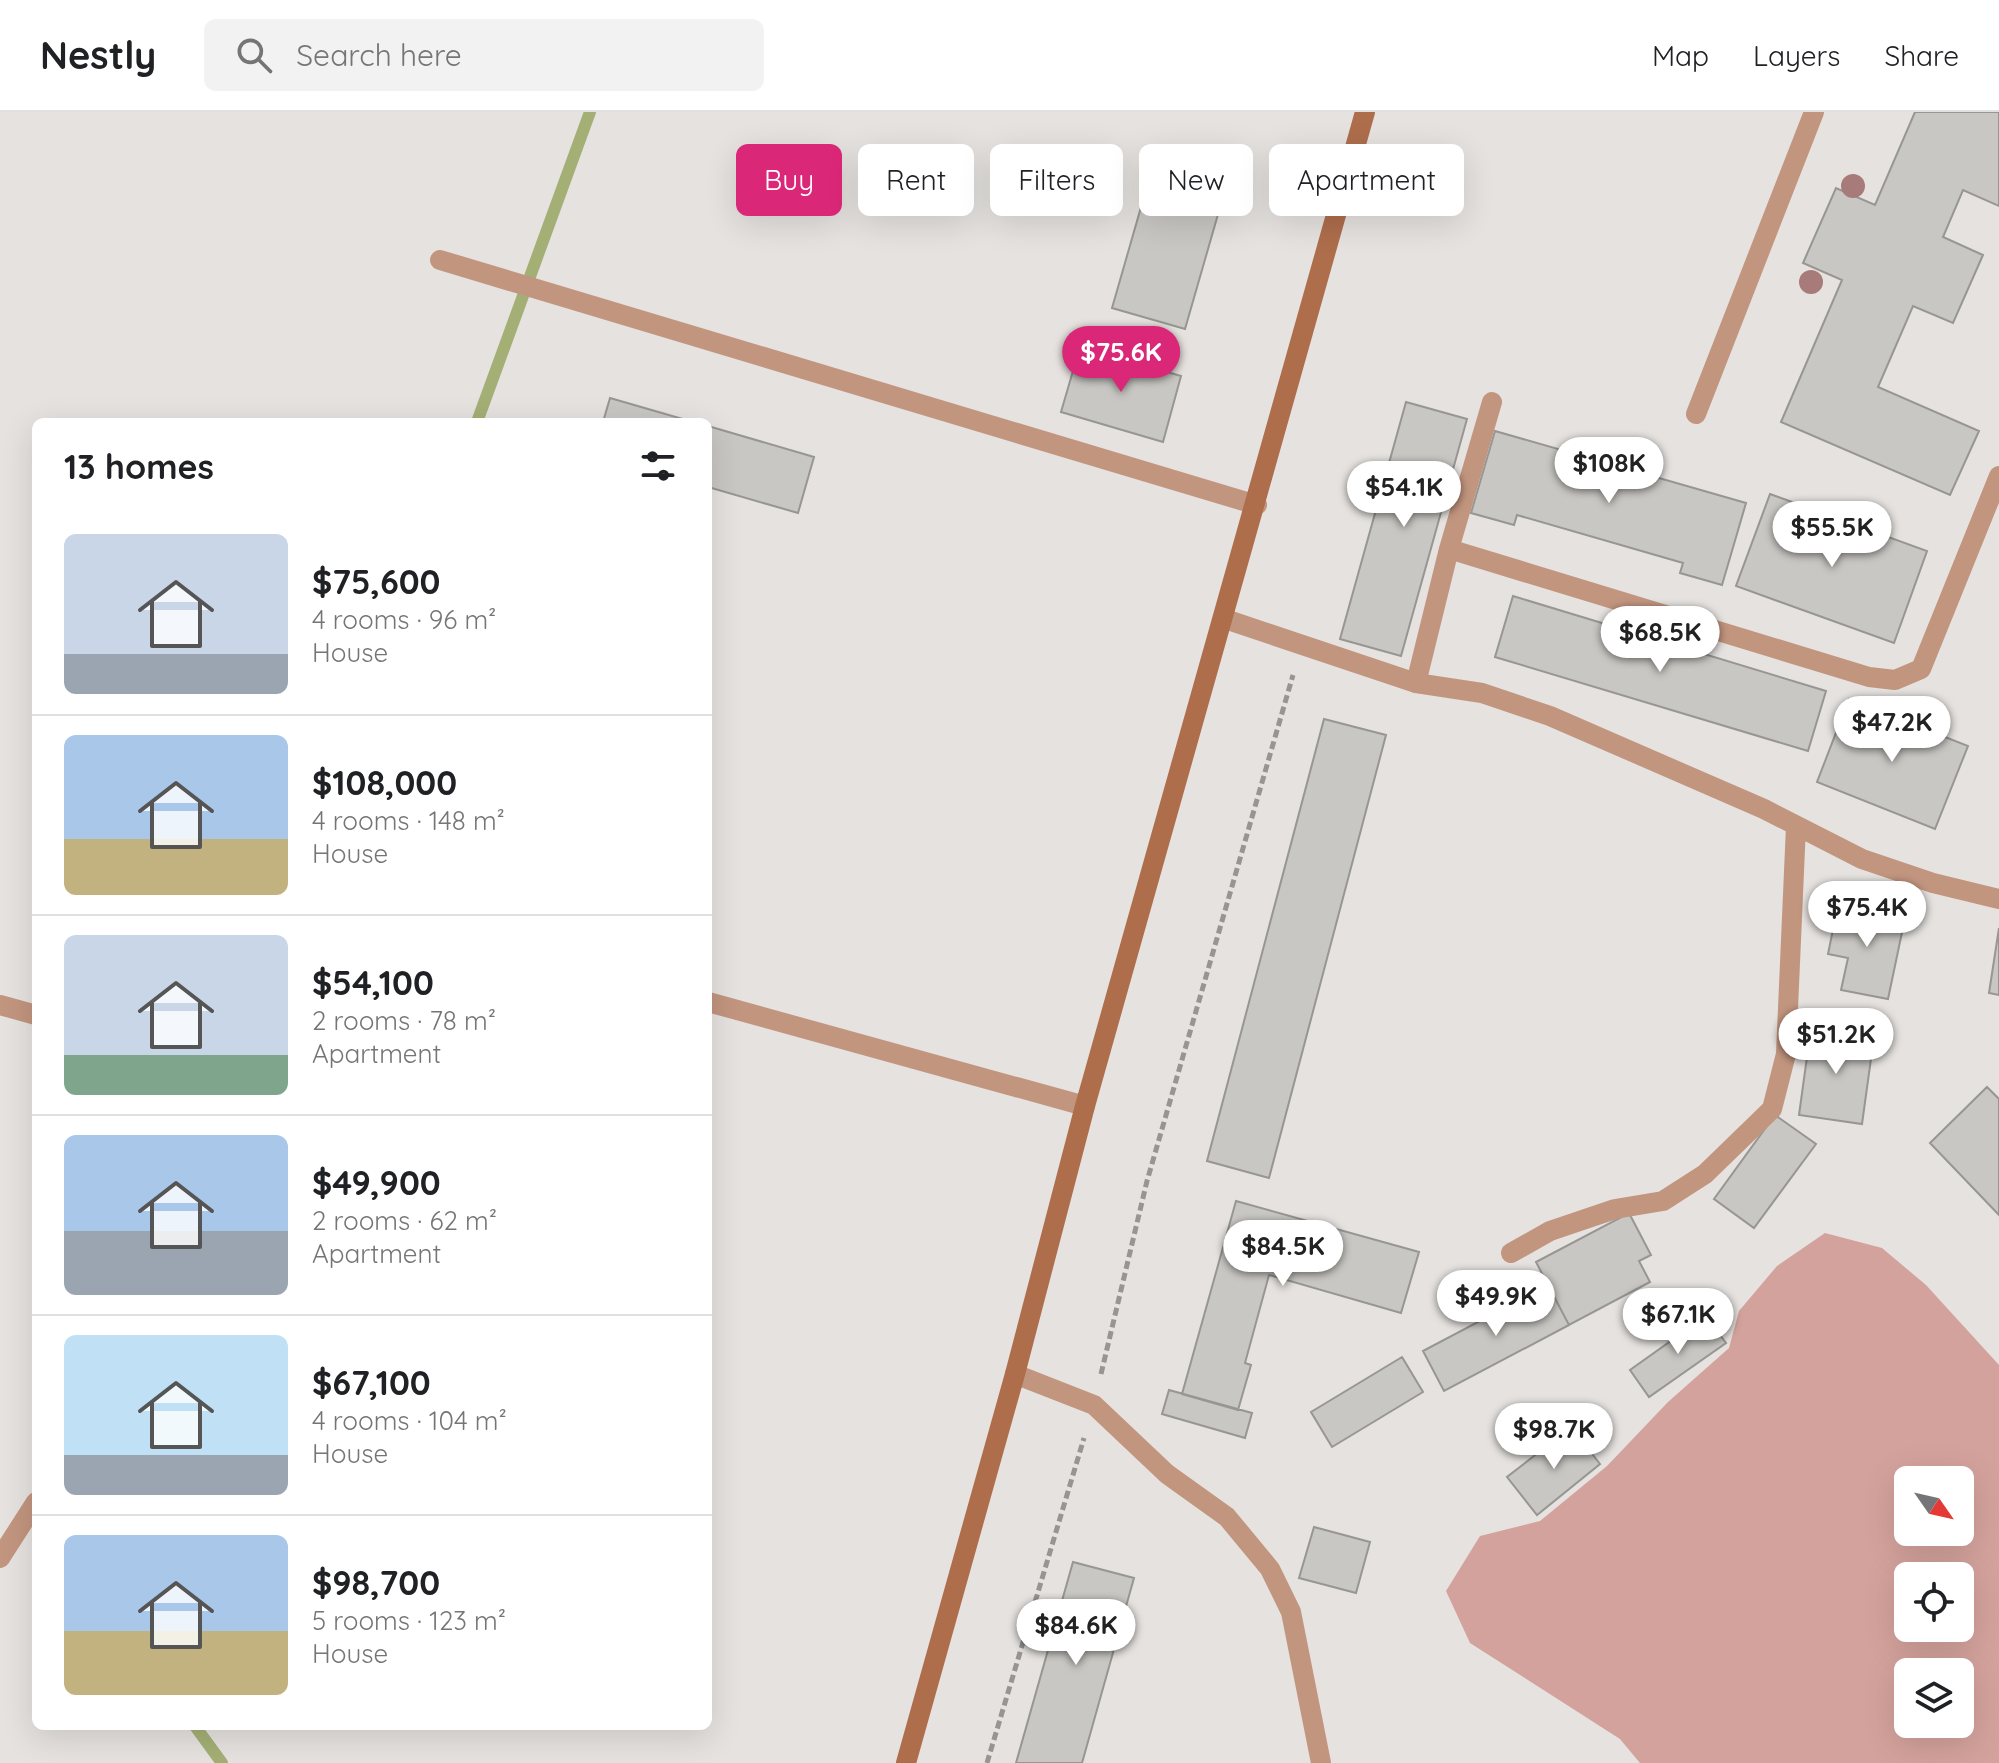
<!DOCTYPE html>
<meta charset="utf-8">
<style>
body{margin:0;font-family:Quicksand,sans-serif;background:#f2f2f2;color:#202124;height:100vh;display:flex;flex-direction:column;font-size:30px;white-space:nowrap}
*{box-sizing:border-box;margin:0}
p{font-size:26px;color:#757577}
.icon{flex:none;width:44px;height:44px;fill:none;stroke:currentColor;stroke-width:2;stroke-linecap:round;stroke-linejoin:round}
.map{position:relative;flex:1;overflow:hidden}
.side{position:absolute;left:32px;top:306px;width:680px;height:1312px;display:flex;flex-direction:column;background:#fff;border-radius:12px;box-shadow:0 8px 32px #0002}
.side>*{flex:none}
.banner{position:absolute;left:736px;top:32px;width:760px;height:72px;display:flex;gap:16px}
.needle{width:52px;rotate:124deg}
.buttons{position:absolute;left:1894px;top:1354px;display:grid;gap:16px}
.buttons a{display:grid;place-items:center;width:80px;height:80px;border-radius:12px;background:#fff;box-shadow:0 8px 32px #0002;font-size:40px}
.price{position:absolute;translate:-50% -68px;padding:0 18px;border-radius:28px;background:#fff;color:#222;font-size:26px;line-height:52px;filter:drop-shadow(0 2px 4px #0008)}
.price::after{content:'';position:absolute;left:50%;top:48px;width:24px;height:18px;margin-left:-12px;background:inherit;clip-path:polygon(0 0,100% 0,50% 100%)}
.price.on{background:#db2777;color:#fff}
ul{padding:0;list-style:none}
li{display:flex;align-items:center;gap:24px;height:200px;padding:0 32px}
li+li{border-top:2px solid #e0e0e0}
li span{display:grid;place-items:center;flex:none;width:224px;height:160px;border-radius:12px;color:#555}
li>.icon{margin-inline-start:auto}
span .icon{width:96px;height:96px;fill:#fffc;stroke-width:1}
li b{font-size:34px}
h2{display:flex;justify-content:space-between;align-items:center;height:96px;padding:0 32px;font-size:34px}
.pill{padding:0 28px;border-radius:12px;background:#fff;box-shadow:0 8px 32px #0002;font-size:28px;line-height:72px}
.pill.on{background:#db2777;color:#fff}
header{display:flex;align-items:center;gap:48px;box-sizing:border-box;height:112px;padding:0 40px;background:#fff;border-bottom:2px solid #e0e0e0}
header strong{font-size:38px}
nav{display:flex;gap:44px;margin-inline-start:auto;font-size:28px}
.search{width:560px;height:72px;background:#f2f2f2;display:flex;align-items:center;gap:20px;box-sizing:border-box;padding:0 28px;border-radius:12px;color:#757577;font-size:30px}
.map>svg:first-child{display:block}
</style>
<header>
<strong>Nestly</strong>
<div class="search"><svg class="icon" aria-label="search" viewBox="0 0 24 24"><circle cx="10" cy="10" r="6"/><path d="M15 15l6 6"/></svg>Search here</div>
<nav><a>Map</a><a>Layers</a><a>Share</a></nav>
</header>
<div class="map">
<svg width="1999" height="1651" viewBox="0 0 1999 1651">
<rect width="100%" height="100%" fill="#e5e2df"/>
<!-- green -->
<path fill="#d4a29c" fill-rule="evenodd" d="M1825,1121l57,15 44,37 73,80v398h-359l-20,-24 -150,-96 -24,-52 34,-55 60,-15 67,-55 61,-64 61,-54 10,-37 38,-45zM1908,1368h52v52h-52zM1908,1464h52v52h-52zM1908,1560h52v52h-52z"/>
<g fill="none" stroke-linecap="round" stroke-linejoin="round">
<!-- stream -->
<path stroke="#a4af75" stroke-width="12" d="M477,310l113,-310
M195,1614l27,37"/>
</g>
<!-- building -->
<path fill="#c8c7c3" stroke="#979692" stroke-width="2" d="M1915,0h84v94l-36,-16 -20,47 40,18 -30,68 -40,-17 -35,81 101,44 -29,64 -169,-73 61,-142 -39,-17 33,-75 39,17z
M1152,57l73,21 -40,139 -73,-21z
M1080,235l101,29 -18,66 -102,-30z
M610,286l83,24h-90z
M1406,290l61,17 -66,237 -61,-17z
M708,314l106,31 -16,56 -90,-26z
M1495,319l251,72 -24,82 -42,-12 3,-10 -166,-48 -3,10 -43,-12z
M1770,382l157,57 -33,92 -158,-57z
M1513,484l313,95 -18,60 -313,-94z
M1849,587l119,47 -33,83 -118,-47z
M1324,607l62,16 -117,443 -62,-17z
M1838,793l67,13 -17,81 -47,-9 7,-32 -20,-4z
M1999,816v67l-10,-2z
M1811,916l63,9 -12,87 -63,-9z
M1987,975l12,12v116l-69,-72z
M1775,1003l41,29 -62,84 -40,-29z
M1236,1089l183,51 -18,61 -132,-38 -24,88 6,2 -13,45 -56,-16z
M1629,1101l22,42 -12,6 11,21 -81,43 -33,-63z
M1548,1173l21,40 -125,66 -21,-40z
M1706,1204l20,27 -77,54 -19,-27z
M1402,1245l21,35 -91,55 -21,-35z
M1169,1278l83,23 -7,25 -83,-24z
M1571,1315l29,37 -63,51 -30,-38z
M1314,1415l56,15 -14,51 -57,-15z
M1073,1450l61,16 -52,185h-66z"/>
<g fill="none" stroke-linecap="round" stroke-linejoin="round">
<!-- path -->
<path stroke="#979593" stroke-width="5" stroke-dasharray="8 4" stroke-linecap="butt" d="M1101,1262l46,-193 146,-506
M987,1651l97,-325"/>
<!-- lane -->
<path stroke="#c2957f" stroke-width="20" d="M1696,302l118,-302
M1449,437l420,128 26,3 26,-11 78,-193
M1416,571l33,-134 43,-147"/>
<!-- street -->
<path stroke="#c2957f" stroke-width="20" d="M440,148l817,245
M1225,507l191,64 66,10 68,23 214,93 98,50 71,24 66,16
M708,890l377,104
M0,893l36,10
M1511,1141l39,-22 65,-22 48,-8 42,-27 67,-65 14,-55 10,-228
M1015,1262l79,31 73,69 60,43 43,52 21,43 30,151
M0,1446l36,-56"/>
<!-- secondary -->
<path stroke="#ae6e4c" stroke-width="20" d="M906,1651l109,-389 70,-268 280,-994"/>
</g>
<!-- trees -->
<g fill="#a77b79">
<circle cx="1853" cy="74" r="12"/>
<circle cx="1811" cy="170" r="12"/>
</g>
</svg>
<div class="buttons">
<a><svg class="needle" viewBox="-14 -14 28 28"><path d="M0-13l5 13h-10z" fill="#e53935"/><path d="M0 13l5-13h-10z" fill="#757577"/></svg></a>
<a><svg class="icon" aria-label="locate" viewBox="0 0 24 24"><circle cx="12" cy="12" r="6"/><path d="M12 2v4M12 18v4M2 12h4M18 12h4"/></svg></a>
<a><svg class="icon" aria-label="layers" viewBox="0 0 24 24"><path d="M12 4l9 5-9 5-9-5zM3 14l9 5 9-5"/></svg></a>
</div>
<b class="price on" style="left:1121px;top:282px">$75.6K</b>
<b class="price" style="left:1609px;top:393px">$108K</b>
<b class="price" style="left:1404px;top:417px">$54.1K</b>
<b class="price" style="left:1832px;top:457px">$55.5K</b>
<b class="price" style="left:1660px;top:562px">$68.5K</b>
<b class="price" style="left:1892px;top:652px">$47.2K</b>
<b class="price" style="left:1867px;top:837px">$75.4K</b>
<b class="price" style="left:1836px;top:964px">$51.2K</b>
<b class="price" style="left:1283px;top:1176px">$84.5K</b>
<b class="price" style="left:1496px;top:1226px">$49.9K</b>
<b class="price" style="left:1678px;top:1244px">$67.1K</b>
<b class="price" style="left:1554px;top:1359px">$98.7K</b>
<b class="price" style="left:1076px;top:1555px">$84.6K</b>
<div class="banner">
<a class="pill on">Buy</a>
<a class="pill">Rent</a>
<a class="pill">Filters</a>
<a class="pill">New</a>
<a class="pill">Apartment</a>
</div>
<section class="side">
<h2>13 homes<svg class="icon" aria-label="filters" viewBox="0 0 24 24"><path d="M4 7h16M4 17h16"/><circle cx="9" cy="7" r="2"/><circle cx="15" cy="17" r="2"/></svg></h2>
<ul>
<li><span style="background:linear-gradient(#c9d6e8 75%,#9aa5b1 0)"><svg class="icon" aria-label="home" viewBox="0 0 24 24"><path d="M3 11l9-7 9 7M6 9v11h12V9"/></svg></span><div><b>$75,600</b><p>4 rooms · 96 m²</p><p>House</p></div></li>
<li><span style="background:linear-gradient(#a9c7e8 65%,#c2b280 0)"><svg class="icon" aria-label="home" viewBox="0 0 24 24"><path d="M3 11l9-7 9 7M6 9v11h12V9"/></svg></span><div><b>$108,000</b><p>4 rooms · 148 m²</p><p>House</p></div></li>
<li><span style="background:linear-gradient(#c9d6e8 75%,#7fa58c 0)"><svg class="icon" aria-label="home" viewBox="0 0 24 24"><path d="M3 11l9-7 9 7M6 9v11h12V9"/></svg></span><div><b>$54,100</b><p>2 rooms · 78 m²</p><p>Apartment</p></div></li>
<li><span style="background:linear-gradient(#a9c7e8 60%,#9aa5b1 0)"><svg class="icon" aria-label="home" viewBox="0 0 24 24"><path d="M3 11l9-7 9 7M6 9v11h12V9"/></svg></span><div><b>$49,900</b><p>2 rooms · 62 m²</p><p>Apartment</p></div></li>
<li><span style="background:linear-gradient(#bfe0f5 75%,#9aa5b1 0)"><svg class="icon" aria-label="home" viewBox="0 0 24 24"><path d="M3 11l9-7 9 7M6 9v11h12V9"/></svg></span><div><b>$67,100</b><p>4 rooms · 104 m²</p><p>House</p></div></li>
<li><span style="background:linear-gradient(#a9c7e8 60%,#c2b280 0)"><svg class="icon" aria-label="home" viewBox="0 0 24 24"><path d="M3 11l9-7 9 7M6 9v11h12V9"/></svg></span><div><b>$98,700</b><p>5 rooms · 123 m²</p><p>House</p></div></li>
</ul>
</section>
</div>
